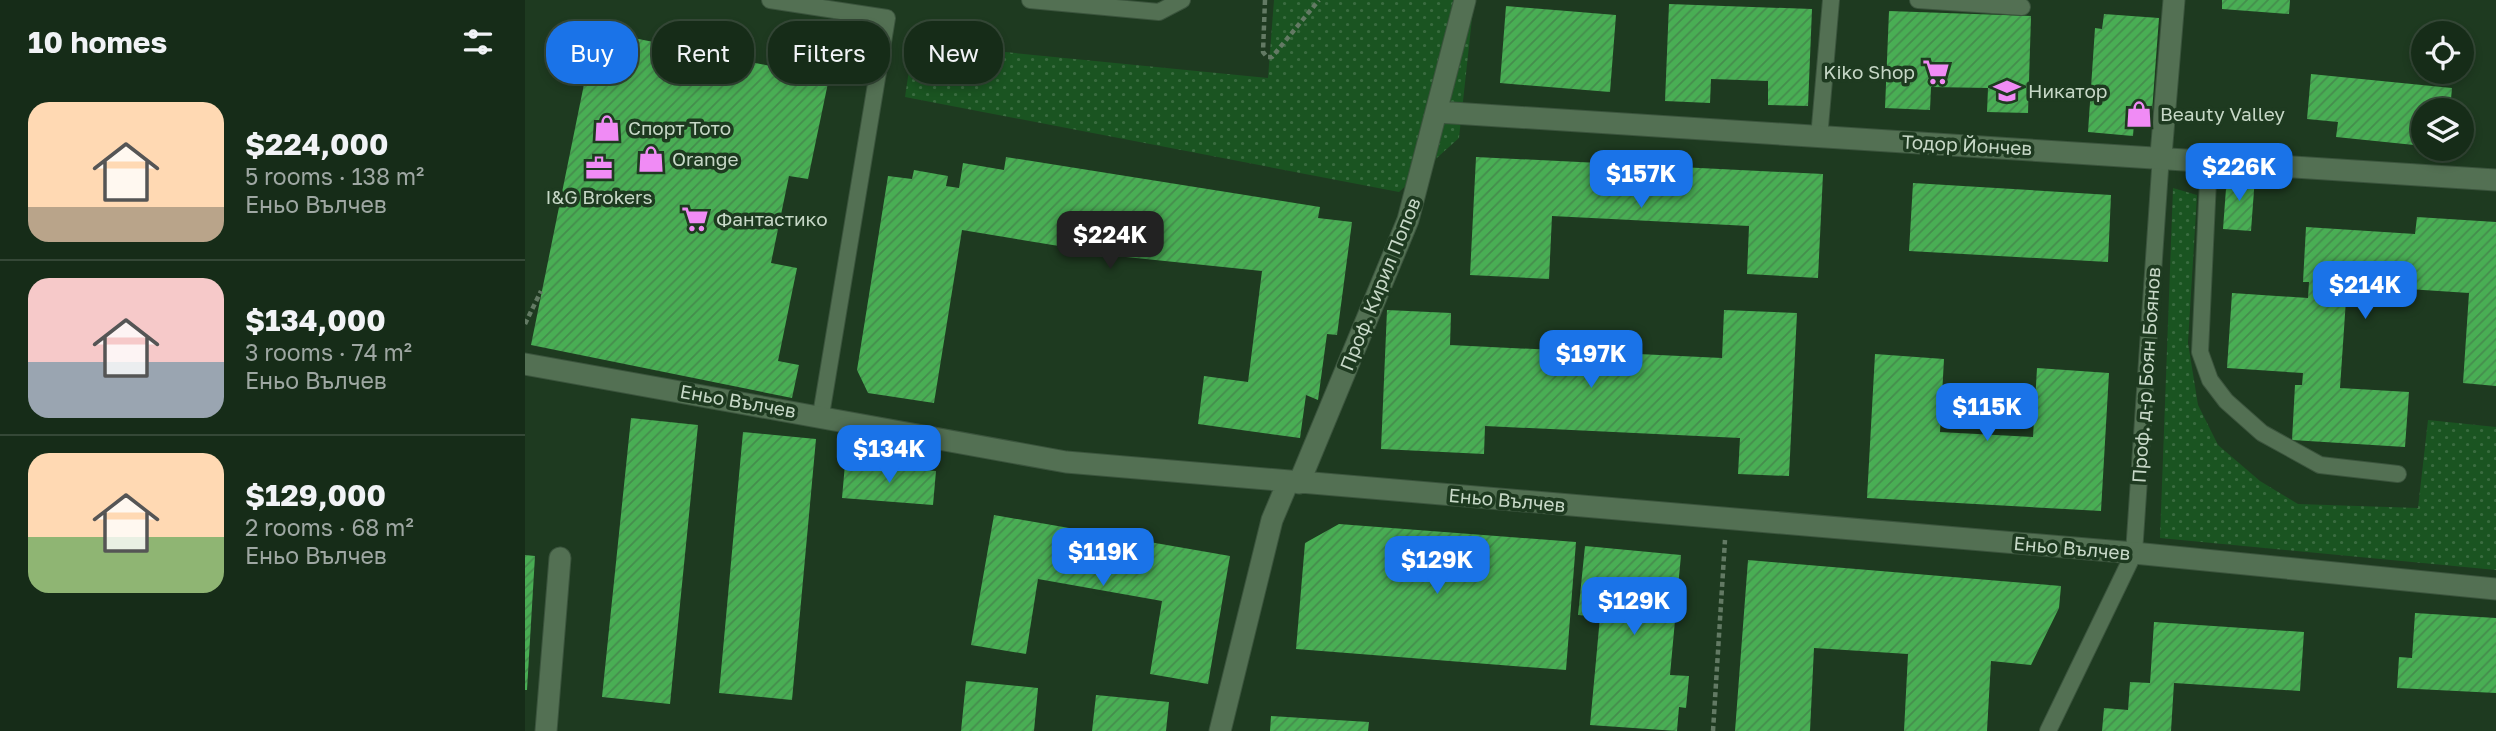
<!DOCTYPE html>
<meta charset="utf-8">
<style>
body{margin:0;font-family:"Golos Text",sans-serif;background:#233825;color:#f1f3f6;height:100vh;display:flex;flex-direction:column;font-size:26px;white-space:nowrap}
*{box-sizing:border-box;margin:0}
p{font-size:23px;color:#9ea7a2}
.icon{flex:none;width:38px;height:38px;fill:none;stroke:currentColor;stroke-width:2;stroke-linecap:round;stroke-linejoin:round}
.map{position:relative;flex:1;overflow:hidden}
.drawer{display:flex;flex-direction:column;background:#162c18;width:525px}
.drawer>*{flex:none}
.banner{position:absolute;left:21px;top:21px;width:665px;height:63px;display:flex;gap:14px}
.tools{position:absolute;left:1886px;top:21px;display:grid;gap:14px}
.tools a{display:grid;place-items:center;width:63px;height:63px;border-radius:50%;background:#162c18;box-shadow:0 4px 10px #0003,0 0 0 2px #354837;font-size:35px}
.price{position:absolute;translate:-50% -60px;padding:0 16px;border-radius:14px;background:#1a73e8;color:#fff;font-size:23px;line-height:46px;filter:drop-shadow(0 2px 4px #0008)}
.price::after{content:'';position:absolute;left:50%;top:42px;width:21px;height:16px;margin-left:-10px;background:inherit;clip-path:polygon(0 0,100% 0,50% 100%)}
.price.on{background:#222;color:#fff}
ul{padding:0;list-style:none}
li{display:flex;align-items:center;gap:21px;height:175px;padding:0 28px}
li+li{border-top:2px solid #354837}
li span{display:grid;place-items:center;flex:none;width:196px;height:140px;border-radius:21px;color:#555}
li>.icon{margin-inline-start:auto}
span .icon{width:84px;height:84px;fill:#fffc;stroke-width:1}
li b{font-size:30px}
h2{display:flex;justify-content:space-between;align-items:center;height:84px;padding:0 28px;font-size:30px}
.pill{padding:0 24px;border-radius:28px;background:#162c18;box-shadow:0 4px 10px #0003,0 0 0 2px #354837;font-size:24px;line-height:63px}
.pill.on{background:#1a73e8;color:#fff}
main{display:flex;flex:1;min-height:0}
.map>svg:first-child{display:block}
</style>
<main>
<section class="drawer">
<h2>10 homes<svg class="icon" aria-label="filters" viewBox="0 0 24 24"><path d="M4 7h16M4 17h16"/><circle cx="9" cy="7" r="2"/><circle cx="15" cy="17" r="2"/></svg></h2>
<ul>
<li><span style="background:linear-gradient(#ffd9b3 75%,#b9a48a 0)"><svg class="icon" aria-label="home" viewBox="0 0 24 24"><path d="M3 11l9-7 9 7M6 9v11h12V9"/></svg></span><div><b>$224,000</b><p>5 rooms · 138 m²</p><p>Еньо Вълчев</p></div></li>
<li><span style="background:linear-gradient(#f6c9c9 60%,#9aa5b1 0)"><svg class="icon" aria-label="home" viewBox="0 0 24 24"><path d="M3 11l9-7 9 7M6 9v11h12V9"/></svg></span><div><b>$134,000</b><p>3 rooms · 74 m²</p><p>Еньо Вълчев</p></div></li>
<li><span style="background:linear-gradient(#ffd9b3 60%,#8fb573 0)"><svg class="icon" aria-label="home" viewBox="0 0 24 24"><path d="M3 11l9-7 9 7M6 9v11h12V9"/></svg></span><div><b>$129,000</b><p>2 rooms · 68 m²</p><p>Еньо Вълчев</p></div></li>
</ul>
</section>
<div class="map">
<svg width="1971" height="731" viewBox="0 0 1971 731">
<defs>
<pattern id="grass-dots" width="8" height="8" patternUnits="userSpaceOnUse" patternTransform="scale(1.75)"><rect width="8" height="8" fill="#1a5421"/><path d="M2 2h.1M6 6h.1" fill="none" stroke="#3a6c40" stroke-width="1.8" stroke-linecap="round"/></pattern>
<pattern id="building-hatch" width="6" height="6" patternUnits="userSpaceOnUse" patternTransform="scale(1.75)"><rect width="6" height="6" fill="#49ae54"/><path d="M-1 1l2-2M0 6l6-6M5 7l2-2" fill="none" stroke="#458d4d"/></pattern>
</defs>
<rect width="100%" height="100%" fill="#1e3a20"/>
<!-- grass -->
<path fill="url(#grass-dots)" d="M749,0h200l-15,138 -60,54 -494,-95 8,-54 355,35z
M1648,188l24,7 -9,148 10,62 20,40 42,36 38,23 120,4 10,-88 68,7v143l-336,-32z"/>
<!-- building -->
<path fill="url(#building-hatch)" d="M1697,0h68l-1,14 -67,-5z
M1144,4l143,5 -4,97 -40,-1v-24l-57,-2 -1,24 -45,-2z
M981,6l110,9 -6,77 -110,-9z
M1364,11l142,5 -3,97 -41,-1 1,-24 -57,-1 -1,23 -45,-2z
M1579,14l55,4 -8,107 -17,-2 -1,13 -45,-4 7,-104 7,1z
M70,30l234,48 -21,101 -19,-3 -18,87 26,5 -19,93 21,4 -7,33 -261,-53z
M1786,74l141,14 -2,22h-26v36l-88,-9 2,-15 -31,-3z
M481,157l314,50 -2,11 34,4 -15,113 -10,-1 -9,66 -12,-5 -6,43 -102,-14 6,-48 44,6 14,-111 -136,-14 -164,-27 -28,173 -66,-10 -11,-23 31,-194 24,3 2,-9 34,6 -2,10 13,2 4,-25 41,7z
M951,157l347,17 -5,104 -71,-4 2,-48 -197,-10 -3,63 -79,-4z
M1702,175l28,2 -4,54 -28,-2z
M1388,183l198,12 -3,67 -199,-11z
M1892,217l79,5v164l-33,-3 6,-90 -122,-8 -7,103 69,4 -4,55 -113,-7 3,-55h7l1,-12 -76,-5 5,-75 76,5 1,-16h-6l3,-55 109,7z
M862,310l64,3 -1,32 272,13 2,-48 73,3 -8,163 -51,-2 2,-36 -255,-12 -1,28 -103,-5z
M1350,354l69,5 -4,73 93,5 4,-69 72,5 -8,138 -234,-13z
M106,418l67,7 -28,279 -68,-7z
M218,432l73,7 -24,261 -73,-7z
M320,464l91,7 -3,34 -91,-7z
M469,515l236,41 -22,128 -58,-10 12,-73 -124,-22 -12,75 -55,-9z
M814,524l237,18 -10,128 -270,-21 9,-106z
M1060,546l96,9 -11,120 19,1 -3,32 -7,-1 -2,24 -87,-6 10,-108 -22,-2z
M0,555l10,1 -8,134h-2z
M1223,560l313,26 -2,22 -28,57 -40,-4 -4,70h-83l4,-77 -94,-6 -4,83h-75z
M1890,613l81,5v75l-99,-5 2,-31 13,1z
M1629,622l150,10 -4,59 -126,-8 -3,48h-69l2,-23 24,2 2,-28 20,1z
M441,681l72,7 -4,43h-73z
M571,695l73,7 -3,29h-74z
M746,716l98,6 -1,9h-98z"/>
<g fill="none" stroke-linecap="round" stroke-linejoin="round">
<defs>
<path id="service" d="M245,0l117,18 -66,397
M505,0l129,12 23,-12
M1393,0l104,7
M1294,138l12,-138
M1684,159l-9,193 10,28 16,21 36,32 58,32 78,9
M1523,731l86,-178 27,-398"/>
<path id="minor" d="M912,112c353,26 706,42 1059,68
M1636,155l13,-155
M0,364l541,98 1068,91 362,36
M774,483l109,-263 57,-220
M21,731l14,-173
M695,731l52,-211 16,-38"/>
</defs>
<!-- service casing -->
<use href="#service" stroke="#3b543d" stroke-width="18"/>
<!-- minor casing -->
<use href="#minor" stroke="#3b543d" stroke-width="23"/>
<!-- path -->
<path stroke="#637a64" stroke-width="4.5" stroke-dasharray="5 3.5" stroke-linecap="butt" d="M740,0l-2,52 4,5h5l47,-57
M0,324l16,-33
M1188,731l12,-191"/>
<!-- service -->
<use href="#service" stroke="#537053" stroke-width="16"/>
<!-- minor -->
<use href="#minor" stroke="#537053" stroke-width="21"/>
</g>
<!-- icons -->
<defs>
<symbol id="supermarket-bare" viewBox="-9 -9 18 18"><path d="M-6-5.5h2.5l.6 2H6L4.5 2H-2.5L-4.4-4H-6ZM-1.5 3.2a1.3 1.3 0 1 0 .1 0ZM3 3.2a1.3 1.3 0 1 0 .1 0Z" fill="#f08bf5" stroke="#1e3a20" stroke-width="2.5" paint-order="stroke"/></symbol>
<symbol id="school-bare" viewBox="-9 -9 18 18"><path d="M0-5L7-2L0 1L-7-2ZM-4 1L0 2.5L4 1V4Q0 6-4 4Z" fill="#f08bf5" stroke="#1e3a20" stroke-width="2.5" paint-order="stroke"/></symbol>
<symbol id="shop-bare" viewBox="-9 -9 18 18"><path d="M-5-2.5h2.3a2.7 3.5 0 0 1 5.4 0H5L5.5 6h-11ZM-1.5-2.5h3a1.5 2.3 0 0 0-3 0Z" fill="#f08bf5" stroke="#1e3a20" stroke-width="2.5" paint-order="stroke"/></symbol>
<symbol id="office-bare" viewBox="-9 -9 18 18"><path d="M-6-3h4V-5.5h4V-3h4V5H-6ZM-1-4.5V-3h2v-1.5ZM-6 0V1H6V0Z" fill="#f08bf5" stroke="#1e3a20" stroke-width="2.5" paint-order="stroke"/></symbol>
</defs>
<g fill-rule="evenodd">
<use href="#supermarket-bare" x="1392" y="53" width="38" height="38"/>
<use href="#school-bare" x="1463" y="72" width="38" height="38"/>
<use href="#shop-bare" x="1595" y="95" width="38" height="38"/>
<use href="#shop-bare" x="63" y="109" width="38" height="38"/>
<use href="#shop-bare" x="107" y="140" width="38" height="38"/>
<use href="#office-bare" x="55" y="149" width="38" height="38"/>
<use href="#supermarket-bare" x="151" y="200" width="38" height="38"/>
</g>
<g text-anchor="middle" stroke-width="7" stroke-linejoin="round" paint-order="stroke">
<!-- poi labels -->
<g font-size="19" fill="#c7d8c7" stroke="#1e3a20" text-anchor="start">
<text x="1390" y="79" text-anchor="end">Kiko Shop</text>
<text x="1503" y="98">Никатор</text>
<text x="1635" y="121">Beauty Valley</text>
<text x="103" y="135">Спорт Тото</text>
<text x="147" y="166">Orange</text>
<text x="74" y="204" text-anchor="middle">I&amp;G Brokers</text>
<text x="191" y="226">Фантастико</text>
</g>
<!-- street labels -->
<g font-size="19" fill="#c7d8c7" stroke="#1e3a20">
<text transform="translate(1442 145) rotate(3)" y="7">Тодор Йончев</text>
<text transform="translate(855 284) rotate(-68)" y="7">Проф. Кирил Попов</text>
<text transform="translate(1621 375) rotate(-86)" y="7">Проф. д-р Боян Боянов</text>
<text transform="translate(213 401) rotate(10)" y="7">Еньо Вълчев</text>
<text transform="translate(982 500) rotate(5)" y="7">Еньо Вълчев</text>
<text transform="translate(1547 548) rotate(5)" y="7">Еньо Вълчев</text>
</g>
</g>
</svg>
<div class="tools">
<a><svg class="icon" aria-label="locate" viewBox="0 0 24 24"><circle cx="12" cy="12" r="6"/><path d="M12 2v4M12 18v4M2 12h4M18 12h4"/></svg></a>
<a><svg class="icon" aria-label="layers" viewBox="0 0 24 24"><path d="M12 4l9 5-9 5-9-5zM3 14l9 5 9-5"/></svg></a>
</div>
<b class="price" style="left:1714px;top:203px">$226K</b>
<b class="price" style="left:1116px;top:210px">$157K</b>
<b class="price on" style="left:585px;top:271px">$224K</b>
<b class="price" style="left:1840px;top:321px">$214K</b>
<b class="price" style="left:1066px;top:390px">$197K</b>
<b class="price" style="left:1462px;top:443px">$115K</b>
<b class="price" style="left:364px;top:485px">$134K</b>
<b class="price" style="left:578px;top:588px">$119K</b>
<b class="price" style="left:912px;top:596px">$129K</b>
<b class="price" style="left:1109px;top:637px">$129K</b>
<div class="banner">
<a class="pill on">Buy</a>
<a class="pill">Rent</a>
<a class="pill">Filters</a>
<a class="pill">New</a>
</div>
</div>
</main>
